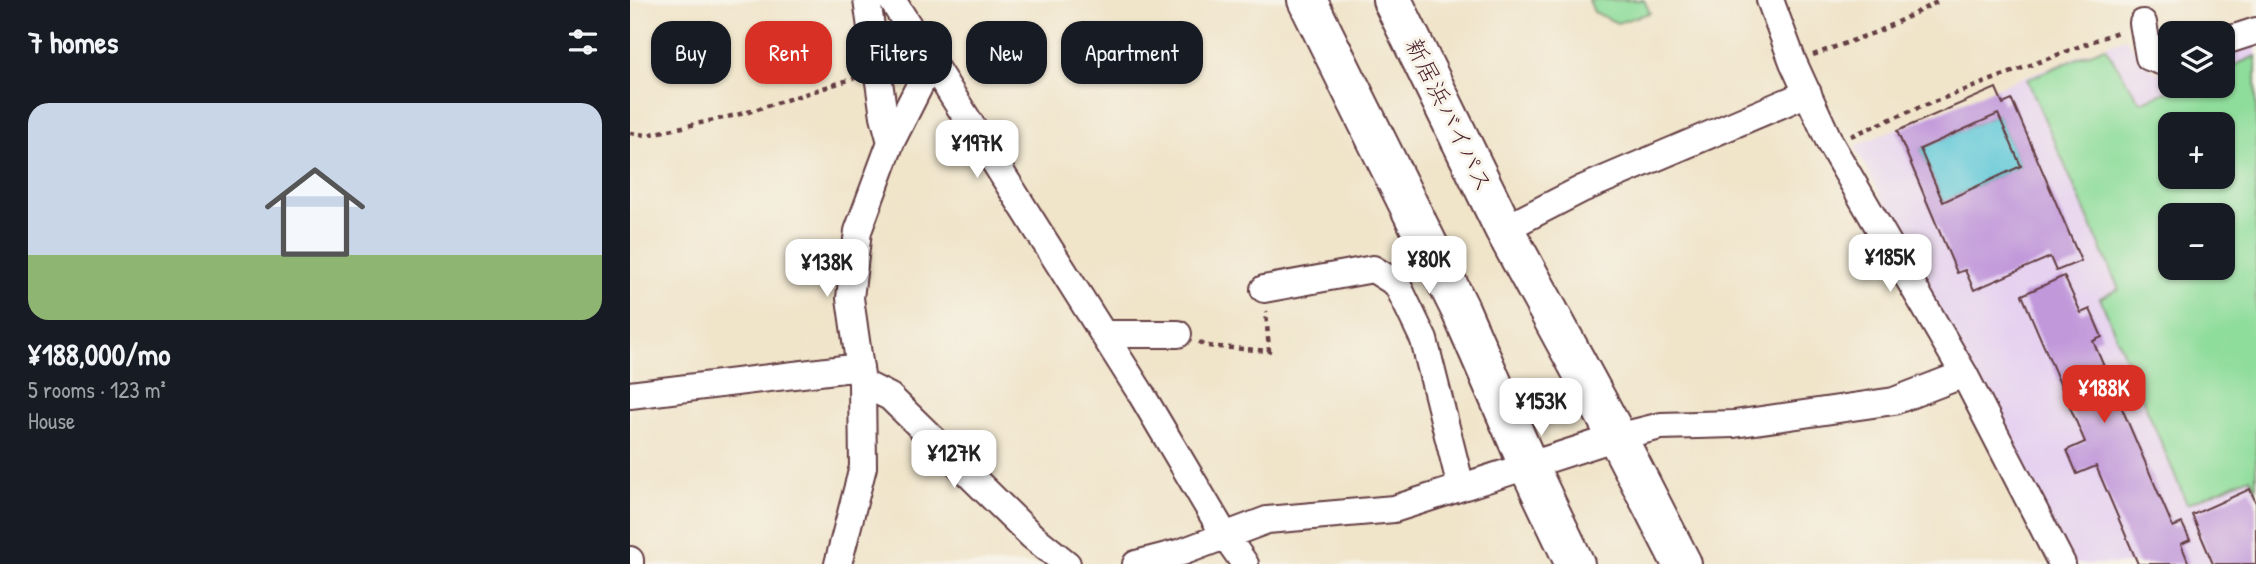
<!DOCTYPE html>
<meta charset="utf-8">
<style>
body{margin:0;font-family:"Patrick Hand","Klee One",sans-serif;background:#20242c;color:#f1f3f6;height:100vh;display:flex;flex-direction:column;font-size:26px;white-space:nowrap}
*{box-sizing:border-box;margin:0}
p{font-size:23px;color:#9ea1a6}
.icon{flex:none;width:38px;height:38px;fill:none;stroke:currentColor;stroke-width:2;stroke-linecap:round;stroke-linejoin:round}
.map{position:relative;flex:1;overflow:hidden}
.side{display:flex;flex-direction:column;background:#171b24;width:630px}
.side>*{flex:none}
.hud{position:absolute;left:21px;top:21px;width:665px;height:63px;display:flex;gap:14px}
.fabs{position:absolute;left:1528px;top:21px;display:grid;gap:14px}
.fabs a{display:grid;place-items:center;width:77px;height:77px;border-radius:14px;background:#171b24;box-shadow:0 2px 5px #0004;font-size:35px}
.price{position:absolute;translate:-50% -60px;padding:0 16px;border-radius:14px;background:#fff;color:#222;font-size:23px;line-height:46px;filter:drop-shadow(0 2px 4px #0008)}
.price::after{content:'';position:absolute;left:50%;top:42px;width:21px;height:16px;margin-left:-10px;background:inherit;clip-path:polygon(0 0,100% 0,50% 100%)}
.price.current{background:#d93025;color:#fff}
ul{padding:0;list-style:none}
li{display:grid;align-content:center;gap:14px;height:371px;padding:0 28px}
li+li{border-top:2px solid #363941}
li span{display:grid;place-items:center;height:217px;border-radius:21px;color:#555}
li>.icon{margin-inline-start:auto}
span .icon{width:126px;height:126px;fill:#fffc;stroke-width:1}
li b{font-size:30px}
h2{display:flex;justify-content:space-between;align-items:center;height:84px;padding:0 28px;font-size:30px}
.tag{padding:0 24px;border-radius:21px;background:#171b24;box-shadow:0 2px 5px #0004;font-size:24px;line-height:63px}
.tag.current{background:#d93025;color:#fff}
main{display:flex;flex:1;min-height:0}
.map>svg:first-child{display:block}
</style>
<main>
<section class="side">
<h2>7 homes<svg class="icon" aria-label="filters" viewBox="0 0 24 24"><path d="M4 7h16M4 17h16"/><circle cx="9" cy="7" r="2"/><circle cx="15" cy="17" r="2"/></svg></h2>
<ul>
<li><span style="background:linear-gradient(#c9d6e8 70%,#8fb573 0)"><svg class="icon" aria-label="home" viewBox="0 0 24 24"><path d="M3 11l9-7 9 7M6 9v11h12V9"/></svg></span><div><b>¥188,000/mo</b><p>5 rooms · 123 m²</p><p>House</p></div></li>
</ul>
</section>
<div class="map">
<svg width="1626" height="564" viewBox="0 0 1626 564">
<rect width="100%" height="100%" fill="#f7f3e8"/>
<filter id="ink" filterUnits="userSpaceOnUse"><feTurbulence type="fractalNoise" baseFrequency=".0143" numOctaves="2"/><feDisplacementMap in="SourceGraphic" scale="14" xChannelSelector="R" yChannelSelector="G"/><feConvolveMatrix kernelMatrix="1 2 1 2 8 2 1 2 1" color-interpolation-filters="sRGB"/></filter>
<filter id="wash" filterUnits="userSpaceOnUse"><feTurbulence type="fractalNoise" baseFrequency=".00686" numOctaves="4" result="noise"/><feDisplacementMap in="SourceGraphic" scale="28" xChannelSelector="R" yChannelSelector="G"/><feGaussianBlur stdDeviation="1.57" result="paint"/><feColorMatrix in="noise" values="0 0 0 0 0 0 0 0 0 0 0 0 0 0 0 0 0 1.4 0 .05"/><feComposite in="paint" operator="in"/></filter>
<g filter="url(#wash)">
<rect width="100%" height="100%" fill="#f0e4c9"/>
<!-- built -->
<path fill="#e6d2f0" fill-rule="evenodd" d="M1495,38l31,35 14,-4v17h52l1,-33 33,-13v524h-185l-216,-418 163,-67zM1540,124h52v53h-52zM1540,215h52v53h-52z"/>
<!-- green -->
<path fill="#8fdd9b" stroke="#6c7e63" stroke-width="2" fill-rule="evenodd" d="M959,0h55l6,13 -33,10 -23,-11z
M1475,47l35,55 42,-16h40l1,-16 33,-14v434l-6,-13 -63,27 -87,-206 19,-9 -92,-210zM1592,124v53h-52v-53zM1592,215v53h-52v-53z"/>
<!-- water -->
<path fill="#5ec8d8" stroke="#547482" stroke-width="2" d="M1368,114l23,52 -78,36 -23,-53z"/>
<g id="blocks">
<!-- building -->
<path fill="#c198da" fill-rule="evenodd" d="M1366,88l7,16 9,-4 69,161 -25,10 -6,-14 -76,33 -9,-20 -8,3 -60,-142zM1368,114l23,52 -78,36 -23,-53z
M1434,276l17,37 9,-4 12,28 -9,4 80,186 9,-4 8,17 -9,4 8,20h-51l-42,-98 -19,8 -10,-24 18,-8 -63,-147z
M1620,489l6,14v61h-43l-21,-49z"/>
</g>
</g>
<g filter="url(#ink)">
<use href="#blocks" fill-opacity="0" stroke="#633d43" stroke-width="2"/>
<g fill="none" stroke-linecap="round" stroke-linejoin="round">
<defs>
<path id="minor" d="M237,0l17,116 7,26
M262,0l248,392 84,142 21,30
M1140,0l23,62 38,83 133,229 98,190
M1513,23l6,34 11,4 10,-2
M1592,42l34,-11
M874,229l78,-40 226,-96
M634,289l109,-20 24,15 27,56 37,147
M473,334h75
M232,383l28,14 142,139 35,28
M0,395l230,-28
M0,560v4
M208,564l25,-97 -1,-84 -12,-85 8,-67 33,-89 40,-79
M506,564l46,-12 85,-32 127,-11 223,-72 44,-11 73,-2 160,-23 70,-27"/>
<path id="trunk" d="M677,0l153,309 69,158 46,97
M762,0l112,229 113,208 65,127"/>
</defs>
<!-- minor casing -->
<use href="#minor" stroke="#633d43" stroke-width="30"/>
<!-- trunk casing -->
<use href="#trunk" stroke="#633d43" stroke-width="42"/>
<!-- path -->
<path stroke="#633d43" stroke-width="4.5" stroke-dasharray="5 5" stroke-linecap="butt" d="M1183,55l66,-24 62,-31
M0,133l17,2 98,-22 110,-35
M1221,136l59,-25 210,-80
M569,342l8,4 62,5 -3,-40"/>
<!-- minor -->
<use href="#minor" stroke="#fff" stroke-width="26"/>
<!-- trunk -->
<use href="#trunk" stroke="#fff" stroke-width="38"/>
</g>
</g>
<g text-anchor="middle" stroke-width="6" stroke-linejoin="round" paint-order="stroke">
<!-- street labels -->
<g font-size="24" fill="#4a1f2b" stroke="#f7f3e8">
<text transform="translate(819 115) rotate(64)" y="8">新居浜バイパス</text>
</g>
</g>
</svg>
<div class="fabs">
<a><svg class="icon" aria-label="layers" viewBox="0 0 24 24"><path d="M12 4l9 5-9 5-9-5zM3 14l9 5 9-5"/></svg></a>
<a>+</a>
<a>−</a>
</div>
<b class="price" style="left:347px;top:180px">¥197K</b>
<b class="price" style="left:1260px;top:294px">¥185K</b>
<b class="price" style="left:799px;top:296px">¥80K</b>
<b class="price" style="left:197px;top:299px">¥138K</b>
<b class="price current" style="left:1474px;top:425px">¥188K</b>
<b class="price" style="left:911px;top:438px">¥153K</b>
<b class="price" style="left:324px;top:490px">¥127K</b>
<div class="hud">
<a class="tag">Buy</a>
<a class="tag current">Rent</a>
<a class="tag">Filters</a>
<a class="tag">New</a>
<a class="tag">Apartment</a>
</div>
</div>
</main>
